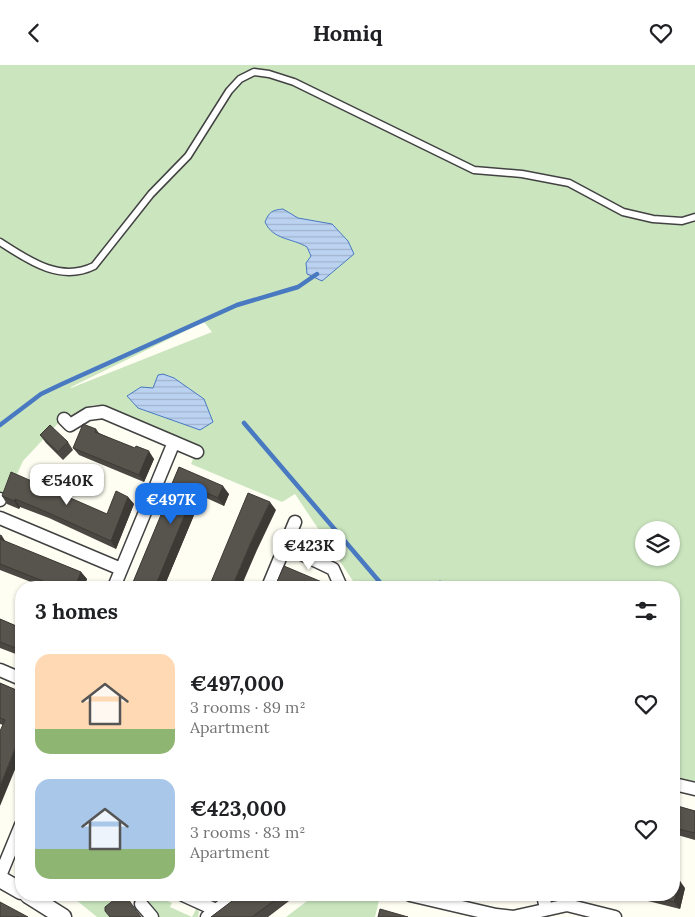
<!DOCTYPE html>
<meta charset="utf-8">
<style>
body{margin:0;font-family:Lora,serif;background:#f2f2f2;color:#202124;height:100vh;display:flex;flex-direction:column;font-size:19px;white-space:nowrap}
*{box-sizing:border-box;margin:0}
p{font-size:16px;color:#757577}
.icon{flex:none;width:28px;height:28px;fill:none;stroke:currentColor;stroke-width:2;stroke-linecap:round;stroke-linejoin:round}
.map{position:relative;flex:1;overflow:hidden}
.side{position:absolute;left:15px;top:516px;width:665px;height:320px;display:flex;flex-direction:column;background:#fff;border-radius:20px;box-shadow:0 1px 4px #0004}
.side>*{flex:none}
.buttons{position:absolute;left:635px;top:456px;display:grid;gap:10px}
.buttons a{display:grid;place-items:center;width:45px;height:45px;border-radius:50%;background:#fff;box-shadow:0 1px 4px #0004;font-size:25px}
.price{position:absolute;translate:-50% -42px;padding:0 11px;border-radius:10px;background:#fff;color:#222;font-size:16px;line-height:32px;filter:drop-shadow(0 1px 2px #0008)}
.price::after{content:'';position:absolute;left:50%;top:30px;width:15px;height:11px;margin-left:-8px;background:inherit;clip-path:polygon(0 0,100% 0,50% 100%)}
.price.current{background:#1a73e8;color:#fff}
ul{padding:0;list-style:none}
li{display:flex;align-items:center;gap:15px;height:125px;padding:0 20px}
li span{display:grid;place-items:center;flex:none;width:140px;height:100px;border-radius:15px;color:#555}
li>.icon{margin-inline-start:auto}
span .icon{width:60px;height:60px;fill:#fffc;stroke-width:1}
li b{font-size:21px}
h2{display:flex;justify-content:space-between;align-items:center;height:60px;padding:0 20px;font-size:21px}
header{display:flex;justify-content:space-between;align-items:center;height:65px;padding:0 20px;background:#fff;font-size:22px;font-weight:700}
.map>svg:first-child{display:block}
</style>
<header><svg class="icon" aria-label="back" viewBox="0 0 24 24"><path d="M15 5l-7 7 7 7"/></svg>Homiq<svg class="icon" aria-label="heart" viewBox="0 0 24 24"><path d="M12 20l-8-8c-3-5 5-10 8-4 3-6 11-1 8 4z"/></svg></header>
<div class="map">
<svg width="695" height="852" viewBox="0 0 695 852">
<defs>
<pattern id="water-rules" width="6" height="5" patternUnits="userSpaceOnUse" patternTransform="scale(1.25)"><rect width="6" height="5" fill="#bcd2f1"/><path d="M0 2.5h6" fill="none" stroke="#a0b3cd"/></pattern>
</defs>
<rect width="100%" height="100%" fill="#fefef3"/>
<!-- grass -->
<path fill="#cbe6bf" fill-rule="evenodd" d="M0,0h695v717l-21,-5v-190h-317l-62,-93 -13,8 -91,-38 7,-18 -98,-41h-7l-25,13 -3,-2 -42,45 -17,37 -6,-2zM204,257l8,10 -141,56v-1zM644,465h27v27h-27z
M70,830h84l18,8 -2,4 22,10 5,-10 2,5 -1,5h-40l-17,-16 -14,-4 -20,14 4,6h-14z
M315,830h42l22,5 -4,17h-89z"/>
<!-- water -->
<path fill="url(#water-rules)" stroke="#4979c1" d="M283,144l15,9 34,6 16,17 6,13 -32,27 -15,-7 -1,-11 5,-7 -4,-9c-15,-9 -34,-7 -42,-25 4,-10 7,-12 18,-13z
M163,309l11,4 30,21 9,23 -13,8 -62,-22 -11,-12 14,-9 12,1 5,-13z"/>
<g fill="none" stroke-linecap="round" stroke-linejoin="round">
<!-- stream -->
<path stroke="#4979c1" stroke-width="4.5" d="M244,358l140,164
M0,360l41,-31 21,-10 175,-79 61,-18 19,-13
M436,522l4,-4"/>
<defs>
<path id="service" d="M0,177c28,18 60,41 94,24l57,-72 37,-38 41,-65 11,-12 14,-7 15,2 25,8 180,88 48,4 47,9 54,29 30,7 29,2 13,-4"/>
<path id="minor" d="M64,354l6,6 18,-11 15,-2 94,40
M0,435v-1
M0,453l121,51
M285,481l48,23 8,18
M114,522l60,-145
M268,522l27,-65
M0,605l21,9
M674,719l21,5
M0,811l21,-51
M183,830l33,15
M410,830l86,20 17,2 54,-12 48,12
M543,830l3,14
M141,839l11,13
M207,852l29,-22"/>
<path id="tertiary" d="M0,814l21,12
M28,830l35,22"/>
</defs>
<!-- service casing -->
<use href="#service" stroke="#424242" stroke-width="9"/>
<!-- minor casing -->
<use href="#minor" stroke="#424242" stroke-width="15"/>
<!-- tertiary casing -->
<use href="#tertiary" stroke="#424242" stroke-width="19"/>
<!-- service -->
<use href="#service" stroke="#fff" stroke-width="6"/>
<!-- minor -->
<use href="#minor" stroke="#fff" stroke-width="12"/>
<!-- tertiary -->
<use href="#tertiary" stroke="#fff" stroke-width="16"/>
</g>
<!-- wall -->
<path fill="#4b4742" d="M96,364l3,4 55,26 -10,23 -65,-27 -6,-7z
M40,370l28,7 5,8 -10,10 -17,-17z
M179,402l50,27 -5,12 -22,-10 -38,91h-33l42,-99 -2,-2z
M2,431l105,18 21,-17 6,7 -18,45 -67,-31 -29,-11 -1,2 -12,-5z
M0,470l6,7 75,30 6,7 -3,8h-40l-44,-17z
M0,554l21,9v28l-21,-8z
M0,618l21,9 -18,33 -3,-1z
M674,740l21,6v29l-21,-6z
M685,823l-5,21 -56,-14h50z
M88,830h14l-2,5z
M210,830h7l-4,3z
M240,830h57l-29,22h-57z
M487,830h26l-1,6z"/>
<!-- shaded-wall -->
<path fill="#3d3a36" d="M149,386l5,8 -10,23 -5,-7z
M223,421l6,8 -5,12 -6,-8z
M196,423l6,8 -38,91h-9z
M128,432l6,7 -18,45 -5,-8z
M15,434l5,8 -1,2 -5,-8z
M270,437l6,8 -19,40 -16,37h-9l19,-45z
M2,471l5,8 -7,-5z
M81,507l6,7 -3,8h-9z
M21,669v21l-21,51v-20z
M674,770l2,3 -2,7z
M680,816l5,7 -5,21 -6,-7z
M97,830h5l-2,5z
M507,830h6l-1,6z"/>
<!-- building -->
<path fill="#57534d" stroke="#3d3a36" d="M83,359l13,5 -1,3 40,16 1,-2 13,5 -10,24 -66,-27z
M50,360l18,17 -10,10 -18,-17z
M179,402l44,19 -5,12 -22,-10 -41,99h-24l42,-101h-2z
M11,407l96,42 9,-23 12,6 -17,44 -67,-30 -29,-12 -1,2 -12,-5z
M248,428l22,9 -19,40 -19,45h-23z
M0,470l2,1 -2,3 81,33 -6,15h-17l-58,-23z
M284,501l45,19 -1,2h-44l-8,-3z
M0,554l21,9v22l-21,-8z
M0,618l21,9v42l-21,52v-55l5,-11 -5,-2z
M674,740l21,6v22l-21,-5z
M674,814l6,2 -6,21 -25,-7h25z
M120,830h5l16,22h-31l-5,-6v-4z
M240,830h42l-30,22h-41z
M0,837l28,15h-28z
M380,844l28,8h-30z"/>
</svg>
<div class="buttons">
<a><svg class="icon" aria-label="layers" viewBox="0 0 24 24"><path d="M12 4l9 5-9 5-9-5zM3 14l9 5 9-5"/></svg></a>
</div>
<b class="price" style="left:67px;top:441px">€540K</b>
<b class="price current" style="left:171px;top:460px">€497K</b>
<b class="price" style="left:309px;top:506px">€423K</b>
<section class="side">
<h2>3 homes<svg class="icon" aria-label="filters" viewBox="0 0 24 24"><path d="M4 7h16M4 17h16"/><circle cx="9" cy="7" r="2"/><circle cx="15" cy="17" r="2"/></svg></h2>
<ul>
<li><span style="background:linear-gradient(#ffd9b3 75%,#8fb573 0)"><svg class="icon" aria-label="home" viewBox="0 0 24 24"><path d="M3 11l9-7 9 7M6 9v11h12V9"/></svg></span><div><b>€497,000</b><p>3 rooms · 89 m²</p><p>Apartment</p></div><svg class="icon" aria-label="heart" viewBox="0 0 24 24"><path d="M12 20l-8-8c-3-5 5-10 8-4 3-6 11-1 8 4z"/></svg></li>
<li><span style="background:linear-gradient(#a9c7e8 70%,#8fb573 0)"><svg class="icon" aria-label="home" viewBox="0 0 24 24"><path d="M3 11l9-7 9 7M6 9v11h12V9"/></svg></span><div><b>€423,000</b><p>3 rooms · 83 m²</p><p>Apartment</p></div><svg class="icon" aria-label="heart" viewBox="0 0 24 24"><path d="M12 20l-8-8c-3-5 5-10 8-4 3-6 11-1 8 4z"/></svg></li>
</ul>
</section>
</div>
